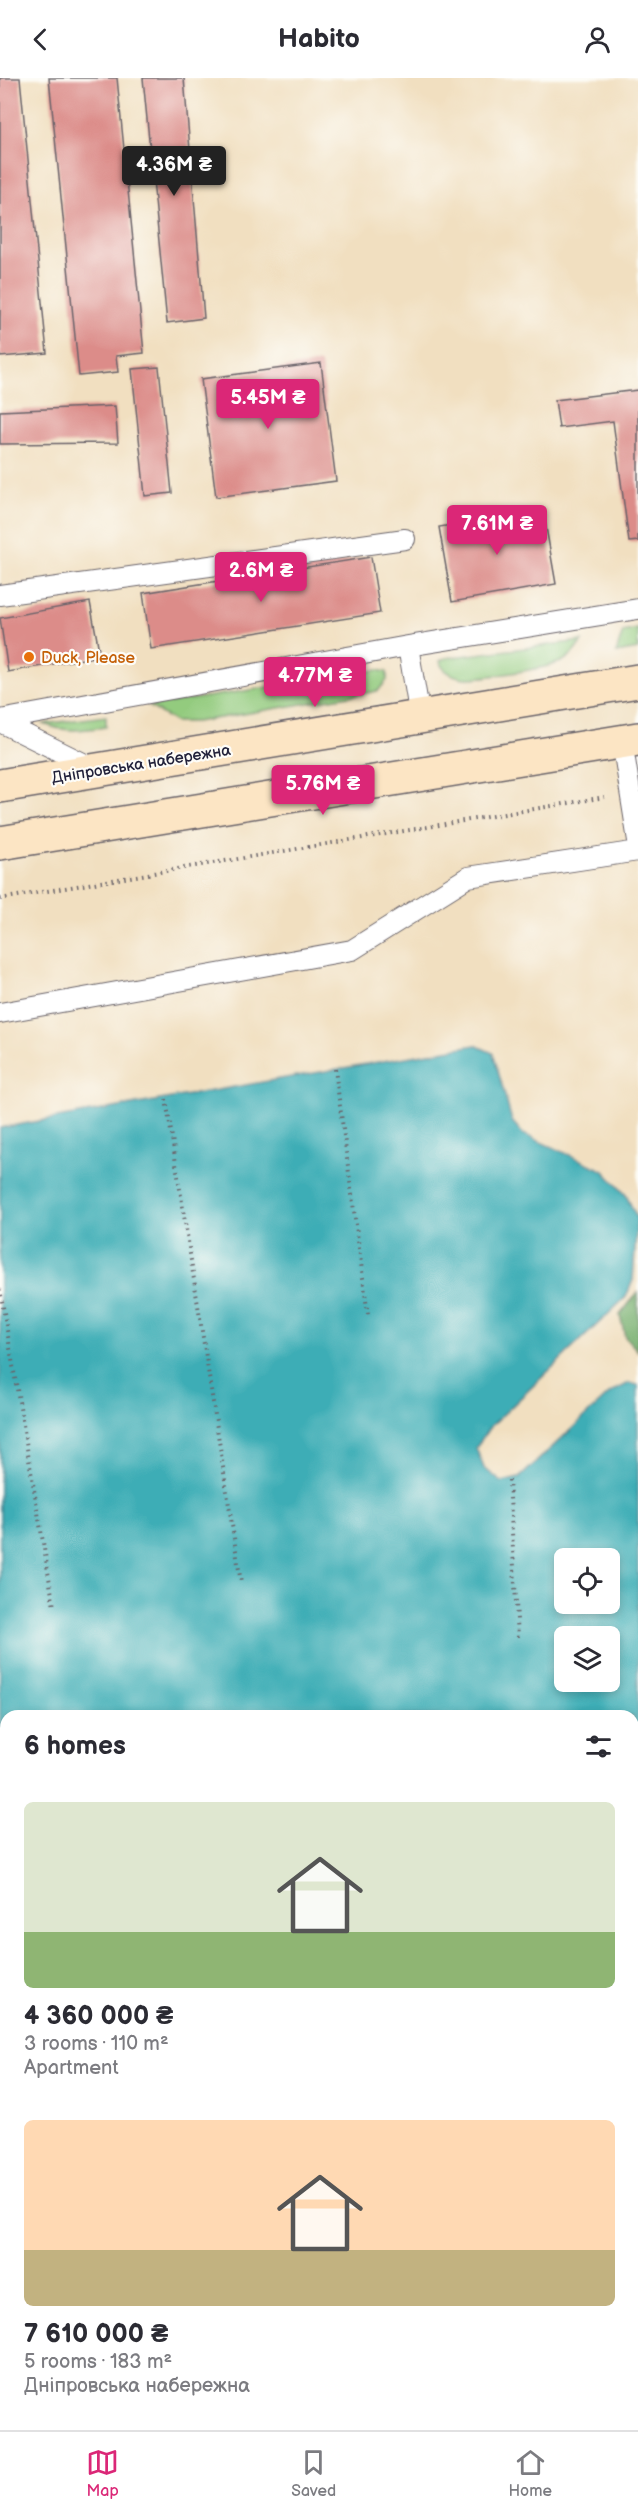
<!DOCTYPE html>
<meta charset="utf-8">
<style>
body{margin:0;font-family:"Balsamiq Sans",sans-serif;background:#f2f2f3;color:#2b2b33;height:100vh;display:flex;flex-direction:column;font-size:22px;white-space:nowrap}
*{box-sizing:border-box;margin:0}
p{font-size:20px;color:#7c7c81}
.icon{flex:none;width:33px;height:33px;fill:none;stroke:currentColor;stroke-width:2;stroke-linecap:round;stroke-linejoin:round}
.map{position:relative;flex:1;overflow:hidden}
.panel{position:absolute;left:0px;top:1632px;width:639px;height:720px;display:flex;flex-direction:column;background:#fff;border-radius:18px 18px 0 0;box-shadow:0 3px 9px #0003}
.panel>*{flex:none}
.controls{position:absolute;left:554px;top:1470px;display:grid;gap:12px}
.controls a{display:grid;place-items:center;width:66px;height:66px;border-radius:9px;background:#fff;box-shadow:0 3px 9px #0003;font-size:30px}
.price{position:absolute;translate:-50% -51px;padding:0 14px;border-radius:6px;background:#db2777;color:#fff;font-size:20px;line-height:39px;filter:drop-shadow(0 2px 3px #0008)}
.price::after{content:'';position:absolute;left:50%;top:36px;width:18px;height:14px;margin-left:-9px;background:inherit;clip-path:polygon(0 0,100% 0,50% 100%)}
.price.on{background:#222;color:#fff}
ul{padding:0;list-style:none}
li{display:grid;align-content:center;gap:12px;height:318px;padding:0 24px}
li span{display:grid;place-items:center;height:186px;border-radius:9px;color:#555}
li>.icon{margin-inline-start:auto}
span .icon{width:108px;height:108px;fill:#fffc;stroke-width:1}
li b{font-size:26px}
h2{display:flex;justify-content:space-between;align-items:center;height:72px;padding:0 24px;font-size:26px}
header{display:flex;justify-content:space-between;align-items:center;height:78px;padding:0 24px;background:#fff;font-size:27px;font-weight:800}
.menu{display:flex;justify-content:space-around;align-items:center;height:84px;border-top:2px solid #e1e1e2;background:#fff;font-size:16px;color:#7c7c81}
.menu a{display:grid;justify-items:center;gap:3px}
.menu .on{color:#db2777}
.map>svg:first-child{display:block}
</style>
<header><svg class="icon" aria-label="back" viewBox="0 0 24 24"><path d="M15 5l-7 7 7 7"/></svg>Habito<svg class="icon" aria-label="person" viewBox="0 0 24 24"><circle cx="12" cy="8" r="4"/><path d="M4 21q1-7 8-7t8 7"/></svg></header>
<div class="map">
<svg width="638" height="2352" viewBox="0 0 638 2352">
<rect width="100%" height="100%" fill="#fdfcf7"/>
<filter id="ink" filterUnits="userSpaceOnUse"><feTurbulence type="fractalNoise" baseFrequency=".0167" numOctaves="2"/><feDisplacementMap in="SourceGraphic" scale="12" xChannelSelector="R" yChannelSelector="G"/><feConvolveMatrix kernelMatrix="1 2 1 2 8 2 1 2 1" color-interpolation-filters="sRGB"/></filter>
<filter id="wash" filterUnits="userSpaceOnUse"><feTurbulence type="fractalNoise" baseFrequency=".008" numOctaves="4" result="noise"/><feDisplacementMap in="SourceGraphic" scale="24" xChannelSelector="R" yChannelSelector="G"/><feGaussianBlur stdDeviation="1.35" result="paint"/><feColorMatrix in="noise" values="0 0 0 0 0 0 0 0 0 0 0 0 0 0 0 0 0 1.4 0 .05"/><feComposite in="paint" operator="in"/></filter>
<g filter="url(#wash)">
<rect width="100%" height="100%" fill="#f1dfc0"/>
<!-- green -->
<path fill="#93cb7e" stroke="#5a765c" stroke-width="1.5" d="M638,551v20l-22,4 7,-21z
M582,563c-5,8 -10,15 -19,20 -17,8 -79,17 -98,17 -10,-1 -24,-7 -25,-17l5,-3z
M377,592l10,2v8l-9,11 -182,31h-21l-26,-16z
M106,638v11c-23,3 -40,6 -62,-3z"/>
<!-- forest -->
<path fill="#76af6d" stroke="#4c6854" stroke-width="1.5" d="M638,1214v59l-13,-14 -5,-22z"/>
<!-- water -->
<path fill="#3cadb6" stroke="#2f6878" stroke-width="1.5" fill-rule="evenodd" d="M475,967l18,8 19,68 11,13 80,36 23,25 11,23 -4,62 -7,17 -137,131 -13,20 8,20 18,14 17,-4 91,-85 19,-10 9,2v1045h-638v-1302zM564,1480h45v46h-45zM564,1558h45v46h-45zM6,1638h627v708h-627z"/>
<g id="blocks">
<!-- building -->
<path fill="#dc8c89" d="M0,0h20l27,275 -47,4z
M49,0h68l27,275 -28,3 2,16 -39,4z
M143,0h41l20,240 -37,5z
M321,285l15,118 -120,16 -15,-118z
M159,289l13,126 -27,3 -13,-127z
M638,312v151l-9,1 -16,-121 -54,7 -4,-28z
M115,328l3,37 -118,1v-33z
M543,432l13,74 -104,18 -13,-75z
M371,479l9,56 -229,36 -8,-56z
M90,524l10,54 -92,16 -8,-54z"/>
</g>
</g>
<g filter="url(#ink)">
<use href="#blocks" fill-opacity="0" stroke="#6a646a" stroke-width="1.5"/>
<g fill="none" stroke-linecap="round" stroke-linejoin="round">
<defs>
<path id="service" d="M0,517l405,-56
M408,568l12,71
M0,642l408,-74 230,-37
M0,644l95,47
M622,663l16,100
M0,935l352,-63 116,-73 170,-26"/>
<path id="secondary" d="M0,708l638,-105
M0,765l638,-104"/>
</defs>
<!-- service casing -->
<use href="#service" stroke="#6a646a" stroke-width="22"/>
<!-- secondary casing -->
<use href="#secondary" stroke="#6a646a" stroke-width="36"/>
<!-- path -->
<path stroke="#6a646a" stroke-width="4" stroke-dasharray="1.5 4.5" stroke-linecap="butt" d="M0,821l605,-102
M335,991l33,246
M166,1021l75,484
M0,1211l54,318
M509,1402l9,157
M633,1672h5"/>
<!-- service -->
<use href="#service" stroke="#fff" stroke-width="20"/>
<!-- secondary -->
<use href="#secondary" stroke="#fce5c4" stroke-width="33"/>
</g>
</g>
<!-- markers -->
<circle fill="#e8710a" stroke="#fdfcf7" stroke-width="2" cx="29" cy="579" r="6"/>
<g text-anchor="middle" stroke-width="4.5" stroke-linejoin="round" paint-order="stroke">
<!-- food labels -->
<g font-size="16" fill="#c56008" stroke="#fdfcf7" text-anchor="start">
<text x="41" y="585">Duck, Please</text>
</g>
<!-- street labels -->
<g font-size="16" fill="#22223b" stroke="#fdfcf7">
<text transform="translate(141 685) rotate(-9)" y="6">Дніпровська набережна</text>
</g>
</g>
</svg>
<div class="controls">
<a><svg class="icon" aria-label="locate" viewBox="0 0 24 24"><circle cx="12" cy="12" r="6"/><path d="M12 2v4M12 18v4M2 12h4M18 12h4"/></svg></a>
<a><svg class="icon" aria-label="layers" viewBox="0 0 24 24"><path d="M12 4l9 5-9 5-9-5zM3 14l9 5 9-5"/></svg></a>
</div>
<b class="price on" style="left:174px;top:119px">4.36M ₴</b>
<b class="price" style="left:268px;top:352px">5.45M ₴</b>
<b class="price" style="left:497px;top:478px">7.61M ₴</b>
<b class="price" style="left:261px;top:525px">2.6M ₴</b>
<b class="price" style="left:315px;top:630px">4.77M ₴</b>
<b class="price" style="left:323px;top:738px">5.76M ₴</b>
<section class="panel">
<h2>6 homes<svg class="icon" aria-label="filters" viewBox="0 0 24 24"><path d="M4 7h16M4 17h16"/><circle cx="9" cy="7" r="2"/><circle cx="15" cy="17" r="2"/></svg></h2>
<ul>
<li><span style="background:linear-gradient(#dfe7d0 70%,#8fb573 0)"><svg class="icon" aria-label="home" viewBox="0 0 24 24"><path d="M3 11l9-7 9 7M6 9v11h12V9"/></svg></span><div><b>4 360 000 ₴</b><p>3 rooms · 110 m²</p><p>Apartment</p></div></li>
<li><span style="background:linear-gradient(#ffd9b3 70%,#c2b280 0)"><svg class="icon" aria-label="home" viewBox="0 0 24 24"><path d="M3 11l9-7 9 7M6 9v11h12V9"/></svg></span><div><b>7 610 000 ₴</b><p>5 rooms · 183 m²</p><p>Дніпровська набережна</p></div></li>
</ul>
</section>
</div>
<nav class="menu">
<a class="on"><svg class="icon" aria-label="map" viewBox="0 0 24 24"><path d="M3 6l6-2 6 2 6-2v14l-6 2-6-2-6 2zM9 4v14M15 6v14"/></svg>Map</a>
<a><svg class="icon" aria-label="saved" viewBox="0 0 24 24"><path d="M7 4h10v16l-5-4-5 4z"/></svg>Saved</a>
<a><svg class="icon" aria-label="home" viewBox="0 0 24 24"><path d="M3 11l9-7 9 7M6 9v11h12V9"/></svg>Home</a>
</nav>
